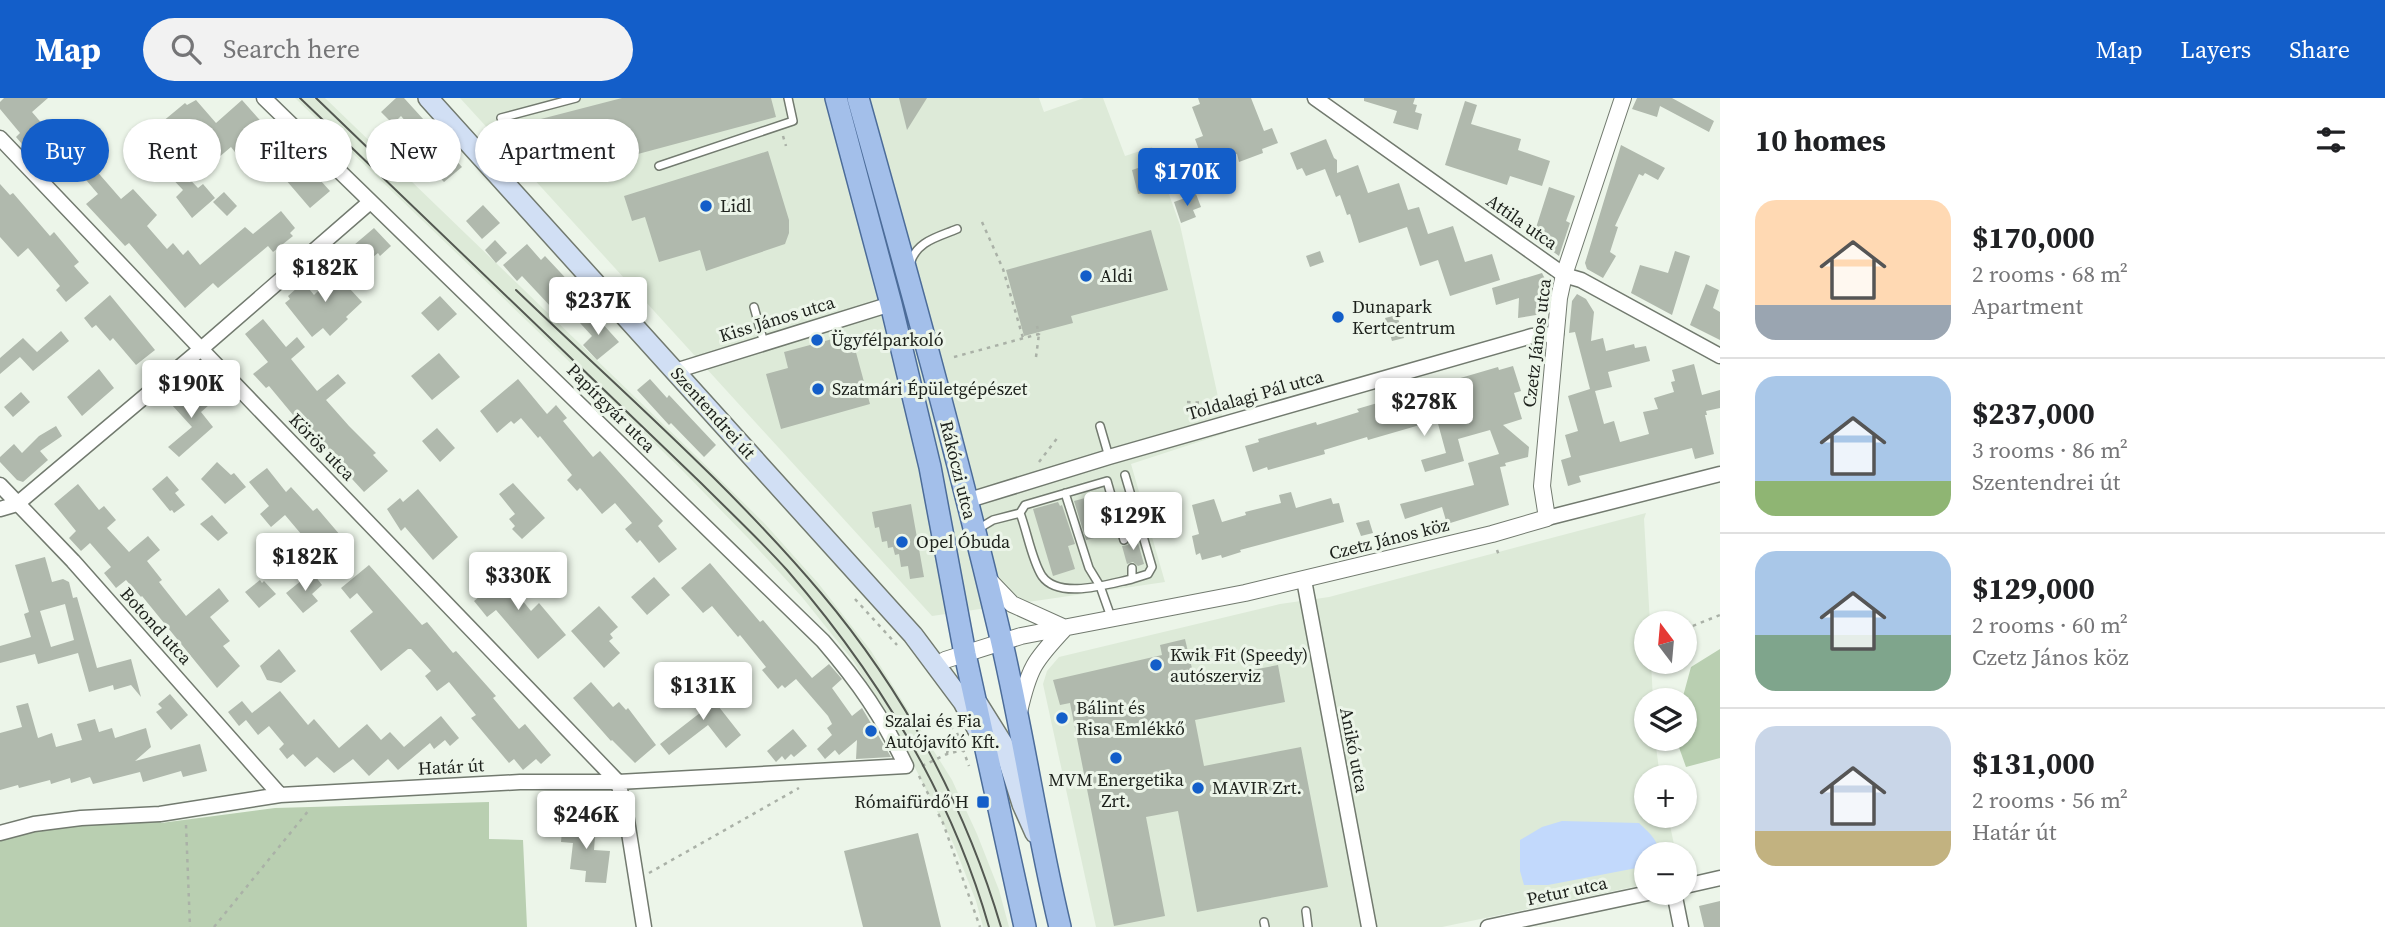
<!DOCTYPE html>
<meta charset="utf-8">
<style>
body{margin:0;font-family:"Source Serif 4",serif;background:#f2f2f2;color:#202124;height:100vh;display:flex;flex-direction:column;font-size:26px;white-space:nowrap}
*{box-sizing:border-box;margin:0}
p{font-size:23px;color:#757577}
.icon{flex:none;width:38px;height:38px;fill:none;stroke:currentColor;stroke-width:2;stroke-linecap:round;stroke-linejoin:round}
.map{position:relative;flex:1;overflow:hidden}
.panel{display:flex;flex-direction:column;background:#fff;width:665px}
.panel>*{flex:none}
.hud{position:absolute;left:21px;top:21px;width:665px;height:63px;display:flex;gap:14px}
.needle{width:46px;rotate:344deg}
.fabs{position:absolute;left:1634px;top:513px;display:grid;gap:14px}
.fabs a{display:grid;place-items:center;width:63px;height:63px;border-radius:50%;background:#fff;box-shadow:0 2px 5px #0004;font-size:35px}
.price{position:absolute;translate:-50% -60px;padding:0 16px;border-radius:7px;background:#fff;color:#222;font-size:23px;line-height:46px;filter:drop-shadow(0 2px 4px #0008)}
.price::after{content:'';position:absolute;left:50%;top:42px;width:21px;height:16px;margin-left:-10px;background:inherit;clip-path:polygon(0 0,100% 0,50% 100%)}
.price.current{background:#135ec9;color:#fff}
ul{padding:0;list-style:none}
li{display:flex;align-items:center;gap:21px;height:175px;padding:0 35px}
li+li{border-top:2px solid #e0e0e0}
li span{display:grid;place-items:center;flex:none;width:196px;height:140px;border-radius:21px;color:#555}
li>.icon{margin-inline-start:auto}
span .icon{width:84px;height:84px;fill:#fffc;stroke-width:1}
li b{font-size:30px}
h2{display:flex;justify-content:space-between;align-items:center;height:84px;padding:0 35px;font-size:30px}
.chip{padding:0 24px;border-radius:32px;background:#fff;box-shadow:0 2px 5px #0004;font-size:24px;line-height:63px}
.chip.current{background:#135ec9;color:#fff}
header{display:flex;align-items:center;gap:42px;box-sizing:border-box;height:98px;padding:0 35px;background:#135ec9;color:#fff}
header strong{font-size:33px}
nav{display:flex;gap:38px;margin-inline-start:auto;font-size:24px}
.search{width:490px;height:63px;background:#f2f2f2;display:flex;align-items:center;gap:18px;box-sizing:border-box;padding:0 24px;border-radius:38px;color:#757577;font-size:26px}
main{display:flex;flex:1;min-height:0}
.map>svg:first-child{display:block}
</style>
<header>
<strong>Map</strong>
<div class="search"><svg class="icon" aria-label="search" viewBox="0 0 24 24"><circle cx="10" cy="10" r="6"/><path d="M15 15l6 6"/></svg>Search here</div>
<nav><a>Map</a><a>Layers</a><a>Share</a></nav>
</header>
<main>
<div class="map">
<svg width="1720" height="829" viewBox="0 0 1720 829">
<rect width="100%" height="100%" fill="#ecf5e9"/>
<!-- built -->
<path fill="#ddead8" d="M295,0h30l369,356 71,70 53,59 53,68 81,129 25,54 22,56 10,37h-26l-7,-26 -22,-56 -56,-111 -44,-72 -52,-65 -54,-59 -69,-71z
M460,0h579l5,14 40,-14h19l22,58 27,-9 28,78 46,208 -95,31 34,118 -233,34z
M1646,415l-2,6 6,104h-3v39h4l2,38h-6v38l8,1 5,38h-13v39h21l8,38h-29v30l-205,43h-346l-53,-243 4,-13 12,-14 221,-53 49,-7z"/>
<!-- green -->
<path fill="#b9cfb1" d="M1720,551v109l-34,9 -10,-28 9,-1v-38h-3l9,-33z
M489,704v37l34,1 4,87h-527v-93l160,-20 1,9 114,-15z"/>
<!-- water -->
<path fill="#c2d9fc" d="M1562,723l77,2c9,9 20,17 20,31h-12v12l-99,19h-24l-4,-14v-31l22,-13z"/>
<!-- building -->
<path fill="#b0b9ad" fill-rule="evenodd" d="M4,0h44l-16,14 18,21 10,-9 9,10 -5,4 16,20 15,-12 9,9 -9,7 3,3 -4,3 27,31 12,-10 24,26 -10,11 20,23 6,-6 10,12 5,-5 12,15 45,-38 8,7 28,-23 14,17 -5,5 3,3 -20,16 -5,-6 -50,42 -5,-5 -28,25 -56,-65 -4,3 -39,-42 12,-10 -17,-20 -5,5 -5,-6 -7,6 -30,-35 -7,6 -11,-13 4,-4 -20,-24v-7z
M396,0h8l20,22 -11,10 -12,-14 -8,8 -12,-12z
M622,0h149l5,19 -224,60 -15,-57z
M899,0h28l-20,32z
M1198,0h53l13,33 8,-3 6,15 -16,6 1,4 -24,9 -2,-8 -25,9 -3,-8 -7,3 -7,-19 8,-3 -11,-29 8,-3z
M1364,0h51l-2,6 4,1 -2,7 7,2 -4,16 -25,-7 4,-12 -33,-10z
M1637,0h35l42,23 -5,11 -49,-26 -3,11 -25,-8z
M196,2l20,23 26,-23 39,44 4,-3 45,50 -20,17 -49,-57 -16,14 -14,-18 -13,11 -22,-26 -21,18 11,13 -7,5 19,20 5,-4 12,14 -23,20 -16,-21 7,-7 -36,-38 18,-15 -9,-10 29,-24 2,2z
M1465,3l12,4 -6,19 50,15 -3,11 32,11 -8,25 -32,-10 -3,9 -62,-20z
M430,34l32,35 -18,15 -32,-33z
M1326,41l8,19 3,2v13l21,-8 10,28 31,-10 9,27 11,-3 9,27 25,-8 12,36 27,-8 8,26 -50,16 -12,-36 -18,6 -13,-39 -48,16 -9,-29 -3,1 -7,-20 -4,2 -11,-28 -19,7 -4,-8 -5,2 -7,-17z
M1621,47l44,23 -7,12 -13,-7 -2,3 -4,-2 -24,52 3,1 -8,25 6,4 -13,22 -16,-9 -2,-6z
M768,53l21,69v13l-4,11 -79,27 -6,-21 -41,12 -14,-45 -13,4 -8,-25z
M1144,68l7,25 -13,3 -6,-24z
M0,86l10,11 3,-2 37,43 4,-4 25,30 -5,4 15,17 -23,19 -10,-12 4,-4 -32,-38 -10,9 -18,-20z
M1549,89l26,9 -9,25 4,2 -11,33 -26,-19z
M224,94l13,14 -10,10 -14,-14z
M1196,96l5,13 -8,3 3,7 -15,6 -7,-21z
M483,107l17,18 -18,16 -16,-18z
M374,130l17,18 -11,10 -2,-3 -10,8 -14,-16z
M1151,132l17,60 -97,26 2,7 -49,13 -18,-66z
M495,142l12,13 -11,10 -11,-13z
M527,146l14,16 4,-4 29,31 -22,21 -30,-32 -5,5 -14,-16z
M1320,153l4,11 -14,5 -4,-11z
M1675,153l15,5 -18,59 -41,-22 9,-28 28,8z
M342,169l15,15 -7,7 12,13 -16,15 2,2 -18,17 -7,-8 -11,9 -27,-34 5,-4 -2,-3 10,-9 2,3 6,-5 8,10z
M1542,175l6,12 -2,25 -10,5 -18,3 1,-20 -23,7 -4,-17z
M1706,186l13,6 -6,18 7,4v28l-30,-15z
M1577,196l9,5 8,13 -3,29 12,-3 3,13 28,-7 1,4 11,-2 4,15 -42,11 4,15 -17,4 9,33 10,-3 6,21 29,-8 -6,-22 15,-3 -4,-11 20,-6 -3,-10 4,-1 -3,-11 22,-6 8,31 18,-5v18l-14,3 1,4h-2l9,39 -19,5 -3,-11 -113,28 2,6 -13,4 -7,-26 10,-3 -6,-22 13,-4 -10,-35 22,-7 -15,-57 -6,1 3,-32z
M110,197l45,55 -19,15 -23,-27 -3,3 -14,-16 -4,3 -8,-10z
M440,198l17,18 -19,17 -17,-18z
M592,214l27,30 -22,18 -14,-15 9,-9 -12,-13z
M1397,217l7,23 -12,3 -7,-23z
M263,221l23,28 11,-10 8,10 -14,12 26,32 21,-17 8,9 -20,17 23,26 27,27 -3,2 15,16 -24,21 -44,-48 -2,1 -49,-59 -3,2 -13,-14 15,-12 -23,-28z
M61,233l8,10 -36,30 -13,-14 -20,17v-16l23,-20 14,14z
M851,236l19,70 -89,25 -15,-55 22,-6 -4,-16z
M439,255l21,24 -28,23 -21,-24z
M1513,268l8,25 -7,2 8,26 -19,6 26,22 -1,10 -23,6 1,3 -6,1 9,38 -62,19 -5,-17 -37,12 -5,-15 74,-19 -6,-22 31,-9 -9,-24 -32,9 6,22 -39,11 -4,-12 25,-7 -9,-33 -69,20 -1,-3 -43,13 1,4 -57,16 -1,-3 -14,5 -8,-26 14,-4 -1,-3 58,-17 1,3 42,-13 -2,-3 58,-17 1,3 42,-13 -1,-3 41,-12 1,3z
M99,271l15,19 -32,28 -15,-19z
M518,281l29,35 9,-9 11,13 -4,3 30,36 7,-6 63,70 -5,5 19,23 -18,14 -19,-23 -3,3 -12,-14 7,-6 -17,-20 -13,11 -22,-26 -3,3 -10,-11 5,-5 -32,-39 -2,2 -17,-20 -7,6 -3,-3 -14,12 -17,-22z
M650,281l17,19 2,-3 47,50 -12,12 -33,-34 -2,2 -32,-35z
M192,287l17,20 -8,7 12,15 -34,30 -11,-10 24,-20 -21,-23z
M21,294l9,10 -17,15 -9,-10z
M56,328l6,10 -22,15 8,9 -25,22 -6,-2 -17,-18v-5l14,-13 8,9 17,-17z
M437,330l18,20 -15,14 -18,-21z
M217,364l14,13 3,-2 12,14 -21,17 -24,-25z
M267,370l19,24 5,-5 22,24 4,-3 29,34 -33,27 -16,-19 10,-9 -22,-26 -14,12 -11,-13 9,-8 -20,-24z
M167,378l12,14 -4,3 10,12 -11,8 -2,-3 -2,1 -18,-22z
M513,385l32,35 -23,21 -10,-10 3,-3 -6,-7 6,-5 -16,-20z
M78,386l21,26 5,-4 12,14 -9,8 22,24 19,-16 12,14 -13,11 15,19 -3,2 27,34 33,-28 10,13 -19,16 20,24 -7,5 17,20 -23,22 -75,-92 -1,1 -15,-17 -10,8 -12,-15 7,-6 -21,-24 -9,8 -12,-13 7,-7 -22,-27z
M418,391l40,48 -25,23 -28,-33 -4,4 -14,-22 13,-11 3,4z
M1291,394l5,16 35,-10 2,6 6,-1 5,19 -104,28 1,2 -19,6 -1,-3 -19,5 -2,-7 -4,2 -4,-19 7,-2 -7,-29 22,-6 8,23 24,-7 -1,-3 36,-9 -2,-8z
M1104,395l10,35 -21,6 1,4 -8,2 -12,-39z
M1058,404l2,4 2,-1 13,39 -7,2 7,23 -22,7 -20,-67z
M911,406l13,73 -14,2 -2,-13 -7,1 -2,-13 -4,1 -2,-8 -5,1 -1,-7 -5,1 -3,-15 -4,1 -3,-16z
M212,417l16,18 -10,8 -18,-17z
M1369,422l4,13 -12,3 -5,-13z
M1136,438l8,28 -6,2 -5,-4 -6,2 -5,-18 6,-1 2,-7z
M45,459l7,25 11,-3 6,3 4,16 4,-1 20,71 34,-9 10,38 -10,-12 -17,5 -1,-5 -24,7 -11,-39 -40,11 -3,-10 -35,9v-17l31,-9 -7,-23 5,-2 -14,-47zM65,506l9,36 -23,7 -11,-36z
M496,462l17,21 -4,3 22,27 8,-8 27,32 -28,24 -42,-49 -9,7 -13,-16 17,-14 -11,-14z
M710,465l50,59 3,-2 49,58 17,-14 13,15 -10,9 20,28 10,-8 29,49 -35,2 1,-19 -18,15 -4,-5 -10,9 -8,-10 15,-14 -5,-7 5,-4 -4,-8 -32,-37 -11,9 -3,-3 -4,4 -16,-19 4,-3 -26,-32 -2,2 -26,-31 -9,7 -22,-25z
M369,467l53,60 5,-3 26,31 3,-2 40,45 -3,2 26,31 6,-5 26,31 -10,9 -5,-5 -13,11 -9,-11 -5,4 -38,-45 5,-3 -27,-33 -12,9 -12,-15 6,-5 -20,-22h-3l-27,22 -31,-40 23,-19 -16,-19 -7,6 -9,-11z
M312,474l10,13 -10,9 6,7 -15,12 -17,-20z
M654,479l16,18 -23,20 -16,-18z
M260,482l2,3 2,-2 12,13 -17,14 -14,-16z
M599,508l19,21 -8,7 3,4 -4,3 11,12 -16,15 -33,-37z
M1185,541l10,42 83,-16 7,37 -90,18 9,46 97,-19 27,140 -131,25 -19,-101 -32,6 19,99 -51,10 -44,-223 -10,2 -7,-25 109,-25 -2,-10z
M279,551l17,22 -15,12 -14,-3 -7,-14z
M697,581l44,56 -15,13 -18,-23 -39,30 -9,-11 45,-35 -18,-21z
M591,584l22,25 6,-5 7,8 2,-2 28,37 -21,18 -23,-23 -1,1 -38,-43z
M280,593l28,34 6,-6 25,29 28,-24 14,16 9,-8 14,15 37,-31 18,22 -9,8 -5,-6 -11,9 -4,-6 -32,27 -10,-11 -19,17 -16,-17 -19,14 -17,-16 -12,10 -12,-13 -6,5 -8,-10 5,-5 -15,-18 -11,9 -12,-15 -7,6 -11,-14 14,-11 10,12z
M170,596l18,21 -17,15 -15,-18 6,-4 -4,-4z
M28,605l10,35 14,-5 4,14 26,-7 -5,-16 18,-5 4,13 13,-4 3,10 31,-10 5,19 -16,14 65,-17 7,27 -24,6 -2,-6 -38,11 -3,-10 -47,12 -3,-7 -19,6 -1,-5 -19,6 -1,-4 -31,8 -1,-3 -18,5v-57l22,-6 -6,-21z
M793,631l14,17 -13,11 -3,-3 -6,6 -3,-4 -6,6 -9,-11z
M563,722l33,3 -2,27 16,1 -4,32 -21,-1 1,-11 -16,-2 3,-26 -12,-1z
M918,735l23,94h-78l-19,-76z
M1720,803v26h-16l-5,-21z"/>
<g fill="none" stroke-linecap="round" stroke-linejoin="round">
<defs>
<path id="service" d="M501,20l75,-20
M659,68l134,-45 -5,-23
M910,166c6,-23 28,-27 47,-35
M754,209l10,36
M626,214l14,-13
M1100,328l9,31
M1125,377l27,92 -4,7 -16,5
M1065,395l24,75 11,18 11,31
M1020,415c7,18 12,48 22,63 17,24 66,8 90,3v-11
M978,431l15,-9 27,-7 5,-8 82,-24 17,59
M1306,813l2,16
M1264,824l1,5"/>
<path id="minor" d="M1315,0l249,177 17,5 139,76
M0,40l201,211 417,433
M675,273l216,-67
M0,387l73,76 207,234
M966,403l143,-44 423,-121 24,-2
M0,411l17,-5 184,-155 169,-147
M1547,420l173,-44
M1304,482l65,347
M618,684l8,32 18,113
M0,735l34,-9 47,-6 79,-4 120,-19 240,-13h98l288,-16c-24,-50 -47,-83 -83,-125l-559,-543
M1685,788l35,-8
M1674,794l7,35
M1488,829l165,-35"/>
<path id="tertiary" d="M989,482l23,24 53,24
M945,562l76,-24 224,-43 247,-59 55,-16 -5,-32 17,-188 5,-23 59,-177
M1019,614c10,-44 15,-51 46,-84"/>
<path id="secondary" d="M428,0l485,537 50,67 14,27
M978,606l25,40 19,60 13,29"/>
<path id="primary" d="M836,0l55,206 39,163 35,187 60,273
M858,0c49,175 98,351 140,528 24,99 38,201 62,301"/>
</defs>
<!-- service casing -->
<use href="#service" stroke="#727a6f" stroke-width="10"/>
<!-- minor casing -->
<use href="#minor" stroke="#727a6f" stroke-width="17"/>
<!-- tertiary casing -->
<use href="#tertiary" stroke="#727a6f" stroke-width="18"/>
<!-- secondary casing -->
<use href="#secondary" stroke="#727a6f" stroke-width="22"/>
<!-- primary casing -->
<use href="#primary" stroke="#4c6c99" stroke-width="24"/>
<!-- path -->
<path stroke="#aab1a7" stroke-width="2.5" stroke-dasharray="3.5 5" stroke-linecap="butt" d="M783,38l3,10
M982,124l21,47 20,69
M954,259l85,-23 -2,-8
M1036,259l3,-23
M1187,304l21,1 13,7
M1039,364l19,-25
M1497,452l3,8
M855,501l42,46
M1685,531l35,-14
M957,635l12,33
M947,656l6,-31
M922,668l25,-12 16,-4
M919,678l24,47 37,104
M186,727l4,102
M649,775l150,-85
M214,829l95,-117"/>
<!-- service -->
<use href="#service" stroke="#fff" stroke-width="7"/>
<!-- minor -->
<use href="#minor" stroke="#fff" stroke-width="14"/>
<!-- tertiary -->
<use href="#tertiary" stroke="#fff" stroke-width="16"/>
<!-- secondary -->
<use href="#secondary" stroke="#d1dff4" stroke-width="19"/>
<!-- primary -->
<use href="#primary" stroke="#a3bfea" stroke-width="21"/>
<!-- tram -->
<path stroke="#535851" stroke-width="2" d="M300,0l401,385c29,29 59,57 86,87 90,104 164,224 202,357
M316,0l56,54
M516,192c103,99 213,194 305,303 82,97 144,212 180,334"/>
</g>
<!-- markers -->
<g fill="#135ec9" stroke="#ecf5e9" stroke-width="2.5">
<circle cx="706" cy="108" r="7"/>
<circle cx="1086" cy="178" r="7"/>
<circle cx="1338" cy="219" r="7"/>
<circle cx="817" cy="242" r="7"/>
<circle cx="818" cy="291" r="7"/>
<circle cx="902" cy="444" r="7"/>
<circle cx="1156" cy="567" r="7"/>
<circle cx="1062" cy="620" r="7"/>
<circle cx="871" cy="633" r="7"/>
<circle cx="1116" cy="660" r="7"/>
<circle cx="1198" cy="690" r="7"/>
<rect x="976" y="697" width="14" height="14" rx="3.5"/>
</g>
<g text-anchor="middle" stroke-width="6" stroke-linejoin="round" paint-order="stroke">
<!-- poi labels -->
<g font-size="18" fill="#1d211c" stroke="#ecf5e9" text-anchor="start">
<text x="720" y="114">Lidl</text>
<text x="1100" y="184">Aldi</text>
<text x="1352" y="215">Dunapark<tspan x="1352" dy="21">Kertcentrum</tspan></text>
<text x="831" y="248">Ügyfélparkoló</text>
<text x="832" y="297">Szatmári Épületgépészet</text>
<text x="916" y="450">Opel Óbuda</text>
<text x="1170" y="563">Kwik Fit (Speedy)<tspan x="1170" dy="21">autószerviz</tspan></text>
<text x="1076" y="616">Bálint és<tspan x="1076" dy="21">Risa Emlékkő</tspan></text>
<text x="885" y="629">Szalai és Fia<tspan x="885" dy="21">Autójavító Kft.</tspan></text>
<text x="1116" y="688" text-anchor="middle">MVM Energetika<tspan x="1116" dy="21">Zrt.</tspan></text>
<text x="1212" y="696">MAVIR Zrt.</text>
<text x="969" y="710" text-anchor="end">Rómaifürdő H</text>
</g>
<!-- street labels -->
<g font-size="18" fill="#1d211c" stroke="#ecf5e9">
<text transform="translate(1522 124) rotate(35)" y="6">Attila utca</text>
<text transform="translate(777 221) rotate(-17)" y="6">Kiss János utca</text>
<text transform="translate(1537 245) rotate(-83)" y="6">Czetz János utca</text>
<text transform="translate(1255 297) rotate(-16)" y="6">Toldalagi Pál utca</text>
<text transform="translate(611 310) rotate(45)" y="6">Papírgyár utca</text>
<text transform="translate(713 315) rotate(48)" y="6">Szentendrei út</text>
<text transform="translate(322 349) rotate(46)" y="6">Körös utca</text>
<text transform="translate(958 372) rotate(76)" y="6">Rákóczi utca</text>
<text transform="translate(1389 441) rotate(-14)" y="6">Czetz János köz</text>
<text transform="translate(156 528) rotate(48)" y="6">Botond utca</text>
<text transform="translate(1354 652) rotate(79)" y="6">Anikó utca</text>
<text transform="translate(451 669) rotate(-3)" y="6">Határ út</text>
<text transform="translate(1567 793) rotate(-12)" y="6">Petur utca</text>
</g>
</g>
</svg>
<div class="fabs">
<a><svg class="needle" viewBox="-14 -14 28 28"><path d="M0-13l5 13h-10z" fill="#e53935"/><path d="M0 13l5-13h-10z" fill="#757577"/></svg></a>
<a><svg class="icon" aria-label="layers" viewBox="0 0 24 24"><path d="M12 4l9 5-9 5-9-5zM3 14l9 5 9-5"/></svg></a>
<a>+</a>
<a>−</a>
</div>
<b class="price current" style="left:1187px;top:110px">$170K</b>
<b class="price" style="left:325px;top:206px">$182K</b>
<b class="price" style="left:598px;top:239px">$237K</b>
<b class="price" style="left:191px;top:322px">$190K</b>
<b class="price" style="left:1424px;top:340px">$278K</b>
<b class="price" style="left:1133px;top:454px">$129K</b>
<b class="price" style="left:305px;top:495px">$182K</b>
<b class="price" style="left:518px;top:514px">$330K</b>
<b class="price" style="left:703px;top:624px">$131K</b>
<b class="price" style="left:586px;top:753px">$246K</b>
<div class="hud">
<a class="chip current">Buy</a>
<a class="chip">Rent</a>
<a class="chip">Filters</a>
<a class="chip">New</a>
<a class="chip">Apartment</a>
</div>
</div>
<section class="panel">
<h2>10 homes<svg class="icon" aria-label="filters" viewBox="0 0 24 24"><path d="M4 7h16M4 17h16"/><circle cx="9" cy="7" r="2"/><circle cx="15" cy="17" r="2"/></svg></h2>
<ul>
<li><span style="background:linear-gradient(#ffd9b3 75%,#9aa5b1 0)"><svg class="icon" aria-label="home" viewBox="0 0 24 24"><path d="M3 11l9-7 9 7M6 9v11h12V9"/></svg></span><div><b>$170,000</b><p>2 rooms · 68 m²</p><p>Apartment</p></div></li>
<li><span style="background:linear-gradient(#a9c7e8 75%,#8fb573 0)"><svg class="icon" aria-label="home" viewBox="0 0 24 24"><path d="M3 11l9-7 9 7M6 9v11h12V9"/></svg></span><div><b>$237,000</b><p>3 rooms · 86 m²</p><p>Szentendrei út</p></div></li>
<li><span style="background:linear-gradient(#a9c7e8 60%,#7fa58c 0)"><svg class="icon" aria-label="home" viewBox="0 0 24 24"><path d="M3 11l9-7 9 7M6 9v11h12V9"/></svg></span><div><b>$129,000</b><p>2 rooms · 60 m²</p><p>Czetz János köz</p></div></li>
<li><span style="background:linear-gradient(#c9d6e8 75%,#c2b280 0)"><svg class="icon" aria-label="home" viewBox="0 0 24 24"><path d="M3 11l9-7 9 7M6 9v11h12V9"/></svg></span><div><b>$131,000</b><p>2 rooms · 56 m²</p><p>Határ út</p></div></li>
</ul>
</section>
</main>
